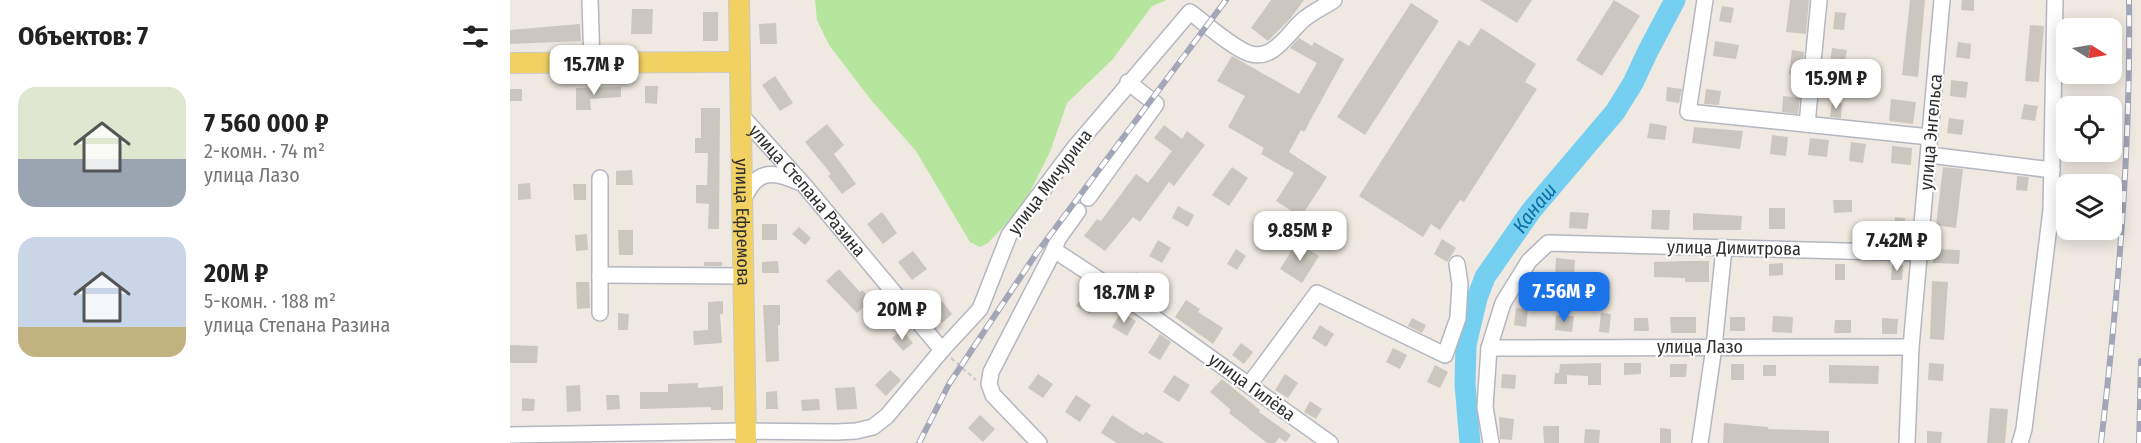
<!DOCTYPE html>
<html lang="ru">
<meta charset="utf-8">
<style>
body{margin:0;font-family:"Fira Sans Condensed",sans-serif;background:#f2f2f2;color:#222;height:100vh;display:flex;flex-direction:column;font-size:22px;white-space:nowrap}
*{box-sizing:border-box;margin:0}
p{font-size:20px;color:#767676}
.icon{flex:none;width:33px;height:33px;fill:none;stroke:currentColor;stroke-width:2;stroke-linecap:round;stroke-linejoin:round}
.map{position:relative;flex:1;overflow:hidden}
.side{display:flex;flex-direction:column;background:#fff;width:510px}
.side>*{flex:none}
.needle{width:39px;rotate:101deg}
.buttons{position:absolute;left:1546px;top:18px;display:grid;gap:12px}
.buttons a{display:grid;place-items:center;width:66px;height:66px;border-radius:12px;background:#fff;box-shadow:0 3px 15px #0003;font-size:30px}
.price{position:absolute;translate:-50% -51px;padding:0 14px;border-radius:12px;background:#fff;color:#222;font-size:20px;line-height:39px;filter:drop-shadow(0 2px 3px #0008)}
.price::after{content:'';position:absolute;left:50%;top:36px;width:18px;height:14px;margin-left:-9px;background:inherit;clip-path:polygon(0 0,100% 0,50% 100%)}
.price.on{background:#1a73e8;color:#fff}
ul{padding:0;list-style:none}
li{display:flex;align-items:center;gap:18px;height:150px;padding:0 18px}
li span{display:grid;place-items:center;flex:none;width:168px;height:120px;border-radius:18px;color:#555}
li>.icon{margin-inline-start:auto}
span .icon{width:72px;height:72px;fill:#fffc;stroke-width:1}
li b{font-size:26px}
h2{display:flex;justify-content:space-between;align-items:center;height:72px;padding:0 18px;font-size:26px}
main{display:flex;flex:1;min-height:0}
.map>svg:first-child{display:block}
</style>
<main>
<section class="side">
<h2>Объектов: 7<svg class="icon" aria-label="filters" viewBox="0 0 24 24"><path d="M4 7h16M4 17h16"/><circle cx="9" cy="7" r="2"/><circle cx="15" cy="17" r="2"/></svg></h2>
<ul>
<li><span style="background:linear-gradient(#dfe7d0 60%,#9aa5b1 0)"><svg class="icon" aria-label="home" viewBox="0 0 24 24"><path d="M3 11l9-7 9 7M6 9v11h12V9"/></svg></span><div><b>7 560 000 ₽</b><p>2-комн. · 74 m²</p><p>улица Лазо</p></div></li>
<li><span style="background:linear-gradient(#c9d6e8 75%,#c2b280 0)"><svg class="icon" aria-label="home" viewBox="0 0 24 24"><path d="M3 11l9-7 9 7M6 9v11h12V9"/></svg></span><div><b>20M ₽</b><p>5-комн. · 188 m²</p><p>улица Степана Разина</p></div></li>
</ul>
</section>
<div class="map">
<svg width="1631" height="443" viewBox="0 0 1631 443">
<rect width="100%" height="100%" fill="#efe9e1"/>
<!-- green -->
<path fill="#b6e59e" d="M305,0h352l-15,6 -40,54 -45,43 -17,49 -26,52 -36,39 -8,4 -10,-5 -54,-91 -45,-51 -42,-55 -12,-25z"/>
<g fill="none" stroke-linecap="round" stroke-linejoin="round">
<!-- river -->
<path stroke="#75cff0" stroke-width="21" id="s1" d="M960,443l-5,-59 1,-39 11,-47 8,-21 46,-66 84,-99 18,-29 15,-32 27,-51"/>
</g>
<!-- building -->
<path fill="#cbc7bf" d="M761,0h33l-14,19 -22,22 -17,-13z
M970,0h52l-15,23z
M1104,0l26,16 -38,60 -26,-16z
M1280,0h19l-3,34 -20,-2z
M1400,0h15l-7,77 -16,-2z
M1452,0h12v11l-13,-1z
M901,3l28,18 -74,114 -28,-18z
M1212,6l12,2 -3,15 -12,-2z
M122,9h21l-1,25h-21z
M193,12h15v29h-15z
M1325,12l11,1 -2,17 -11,-1z
M266,23l1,21h-17l-1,-20z
M70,24l1,17 -71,3v-14z
M1520,25l14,1 -5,56 -14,-1z
M971,28l55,36 -11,18 12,7 -73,113 -4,-2 -20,30 -9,-6 -8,13 -64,-41 100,-156 10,6z
M789,38l13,8 2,-4 30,17 -40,73 -3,-2 -12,22 38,25 -26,40 -25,-16 18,-28 -33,-19 3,-6 -36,-21 17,-31 -28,-15 15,-25 67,38 18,-31 -27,-15z
M1205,41l24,4 -3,14 -23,-3z
M1448,42l13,2 -1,15 -14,-2z
M1322,48l15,2 -3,16 -14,-2z
M1282,50l12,2 -2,23 -13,-1z
M265,76l18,27 -13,8 -18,-26z
M1441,80l17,2 -2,16 -16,-2z
M135,86h13l-1,18 -12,-1z
M111,87v10l-31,2 1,11h-15v-22z
M1157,87l15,2 -3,14 -13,-2z
M0,89h12v12h-12z
M1196,89l15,2 -2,14 -15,-1z
M1273,96l17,2 -2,16 -16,-2z
M1381,99l25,3 -3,22 -24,-3z
M1322,102l10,1 -1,15 -11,-1z
M1514,104l14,2 -3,15 -14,-2z
M191,108h19l-1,121h-11l1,-25 -13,-1v-18h11l1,-32h-13v-15h6z
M1439,118l15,2 -2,15 -15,-2z
M1140,123l17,3 -2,14 -18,-2z
M317,124l17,21 -10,9 22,30 -14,10 -14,-18 3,-2 -26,-32z
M654,125l18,14 5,-8 18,14 -31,41 -5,-4 -29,40 -7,-5 -28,34 -21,-15 13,-17 4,2 35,-47 12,9 24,-32 -18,-13z
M1184,127l49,4 -3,18 -48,-6z
M1262,135l16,2 -2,19 -16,-2z
M1300,138l19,2 -2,17 -19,-2z
M1341,142l15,2 -3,19 -14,-2z
M1382,146l20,2 -1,17 -20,-2z
M722,167l16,11 -19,28 -17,-11z
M1433,167l20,2 -7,59 -20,-3z
M122,170l1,15h-17v-14z
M1507,176l12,1 -2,14 -11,-1z
M20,183l1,16 -13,1v-16z
M63,184h13v16h-12z
M1323,200h19v12l-18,1z
M668,206l16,9 -6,12 -16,-9z
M1259,208h16v21h-16z
M1142,210h18l-1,20 -18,-1z
M372,212l15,21 -14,11 -16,-20z
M1060,212l19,1 -2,16 -18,-1z
M1183,213l49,3 -1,14h-48z
M1385,217l10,1 -1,16 -10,-1z
M252,224h15v16h-15z
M289,227l12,11 -6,7 -13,-11z
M108,230h15v25h-14z
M77,234l1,16 -12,1 -1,-16z
M932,239l14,9 -9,14 -13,-8z
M648,240l13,8 -9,15 -13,-7z
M787,242l22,14 -17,27 -22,-14z
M726,249l10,7 -9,14 -10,-6z
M1423,249l27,1 -1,14 -26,-1z
M403,251l14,18 -15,11 -14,-18z
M1046,258l19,2 -1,17 -19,-1z
M268,261l1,12h-17v-11z
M1175,261h24v21h-24v-4l-31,-1v-15z
M194,262h18v4h-18z
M1273,263v12l-14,1v-12z
M1325,264h10v16h-10z
M1382,264l11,1 -1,15h-11z
M329,269l21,23 2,-2 10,10 -15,13 -31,-32z
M626,272l17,9 -7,13 -17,-9z
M1422,281l16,1 -4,58 -14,-1z
M66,282h13l1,26 -13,1z
M577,288l13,8 -10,18 -14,-8z
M426,293l16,21 -10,9 -17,-21z
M676,300l14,9 -2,3 25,16 -10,16 -38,-27z
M213,301v13h-3l2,29 -28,2 -1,-14 15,-1v-28z
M253,305h17v20h-2l1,36 -13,1z
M1006,308l12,1 -2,18 -12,-2z
M611,312l15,9 -9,15 -15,-9z
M108,313l11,1 -1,16h-10z
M1091,313l10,1 -2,19 -10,-1z
M1046,315l18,1 -2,16 -17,-2z
M1263,316l20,1 -1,16 -20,-1z
M1160,317h26v16h-25z
M1220,317h15v14h-15z
M902,318l14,7 -4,8 -14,-7z
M1124,318h14l1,13h-15z
M1372,318l16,1 -1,15h-15z
M1325,320h16v13h-17z
M810,325l14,9 -8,13 -14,-9z
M392,330l11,13 -10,8 -11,-13z
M650,334l11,8 -11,18 -12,-7z
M731,343l12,9 -9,12 -12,-9z
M0,345l28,1 -1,17h-27z
M883,348l14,7 -7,14 -14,-7z
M1091,363v22h-13v-9l-21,-1v9h-13l1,-11h4l1,-9z
M1114,363h17v11l-17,1z
M1419,363l15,1 -1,17 -15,-1z
M1160,364h17l-1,13h-16z
M1221,364h13v16h-13z
M925,365l13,7 -8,16 -13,-6z
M1253,365h13v11h-13z
M1319,365l50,1 -1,18 -49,-1z
M380,370l11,10 -15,16 -11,-11z
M528,374l15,10 -10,14 -15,-10z
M775,374l13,9 -10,15 -13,-8z
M992,374l14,1 -1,14 -14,-1z
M664,375l16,10 -11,17 -16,-10z
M712,379l38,31 -1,2 32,23 -5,7 -7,-4 -4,5h-8l-38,-30 2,-3 -21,-18z
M188,383v5l25,-2v24h-12v-3l-71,2v-17h28v-8z
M70,385l1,26 -14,1 -1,-26z
M345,387l2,22 -20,1 -2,-22z
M267,391l1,18h-12v-17z
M96,395h13l1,14 -13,1z
M566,395l15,10 -11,17 -15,-10z
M12,398l13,1 -1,12h-12z
M309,399l1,11 -18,1 -1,-11z
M800,401l12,8 -6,10 -12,-7z
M1480,408l18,1 -3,34h-18z
M470,415l15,14 -12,13 -15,-14z
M602,415l31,20 3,-3 18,11h-47l-16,-10z
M989,417l15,2 -2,21 -12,-1z
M1214,423l44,4v2l61,2v12h-106z
M1033,426h16v17h-15z
M1150,428l11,1v14h-11z
M1075,429l15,1 -1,13h-15z
M1417,431l15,1 -1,11h-14z"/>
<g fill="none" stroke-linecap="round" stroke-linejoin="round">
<defs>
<g id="minor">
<path d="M80,0l2,63"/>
<path d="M1195,0l-17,112 242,25"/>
<path id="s2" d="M230,114l64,71 138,165"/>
<path d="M1297,124l12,-124"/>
<path d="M1419,155l123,15"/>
<path d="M90,178v135"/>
<path d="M578,198l68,-94 -28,-22"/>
<path d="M233,201c12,-30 28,-32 55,-19"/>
<path d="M544,250l70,46 206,147"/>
<path d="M90,275l144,1"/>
<path d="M979,348l422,-1"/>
<path d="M739,385l68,-92 128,62 13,-37 2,-34 -3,-20"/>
<path d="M0,435l236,-4 90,1 20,-1 17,-4 14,-11 55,-66 38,-41 29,-74 66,-88 115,-135c15,11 45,38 61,42 23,6 37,-21 52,-34 9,-8 21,-13 31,-20"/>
<path d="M529,443l-46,-48 -4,-11 2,-12 63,-122 4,-11 20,-28"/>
<path d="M981,443l-6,-36 4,-59 14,-45 26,-42 19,-18 372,10"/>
<path d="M1190,443l14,-96 10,-99"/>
<path d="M1397,443l4,-96 31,-347"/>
<path d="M1510,443l4,-14 27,-219 4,-210"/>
</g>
<g id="major">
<path id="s3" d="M229,0l7,443"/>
<path d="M0,63l229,-1"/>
</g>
</defs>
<!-- minor casing -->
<use href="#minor" stroke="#b4b7c1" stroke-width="18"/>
<!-- major casing -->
<use href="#major" stroke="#c9c9c9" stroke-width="22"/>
<!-- path -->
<path stroke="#c9c9c9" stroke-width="2" stroke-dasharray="4.5 3" stroke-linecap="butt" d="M441,358l25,22"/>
<!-- minor -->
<use href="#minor" stroke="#fff" stroke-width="15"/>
<!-- major -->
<use href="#major" stroke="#f2d163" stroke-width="20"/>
<defs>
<path id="rail" d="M409,443l30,-59 87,-130 190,-254
M1591,443c17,-147 30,-295 28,-443
M1629,443l2,-82"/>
</defs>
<!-- rail casing -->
<use href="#rail" stroke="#a3a6b8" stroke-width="6"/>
<!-- rail -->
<use href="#rail" stroke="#fff" stroke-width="4" stroke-dasharray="11" stroke-linecap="butt"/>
</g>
<g text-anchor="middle" stroke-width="4.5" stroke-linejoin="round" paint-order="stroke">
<!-- street labels -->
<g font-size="18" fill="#2e2e2e" stroke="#fff">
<text transform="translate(1421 132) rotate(-85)" y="6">улица Энгельса</text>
<text transform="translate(540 182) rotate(-53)" y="6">улица Мичурина</text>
<text dy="6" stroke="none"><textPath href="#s2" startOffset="102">улица Степана Разина</textPath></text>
<text dy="6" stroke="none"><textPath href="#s3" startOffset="222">улица Ефремова</textPath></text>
<text transform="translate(1224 248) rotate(1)" y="6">улица Димитрова</text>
<text x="1190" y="353">улица Лазо</text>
<text transform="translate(742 387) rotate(36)" y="6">улица Гилёва</text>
</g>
<!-- water labels -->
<g font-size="20" font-style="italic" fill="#0d6fa3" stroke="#fff">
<text dy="7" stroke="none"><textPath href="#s1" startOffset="254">Канаш</textPath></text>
</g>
</g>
</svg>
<div class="buttons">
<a><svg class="needle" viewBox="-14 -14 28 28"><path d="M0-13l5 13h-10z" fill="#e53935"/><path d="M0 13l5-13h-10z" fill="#767676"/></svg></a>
<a><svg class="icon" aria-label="locate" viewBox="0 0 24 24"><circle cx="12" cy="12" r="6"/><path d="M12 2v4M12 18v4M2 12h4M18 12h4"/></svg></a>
<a><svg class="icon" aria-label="layers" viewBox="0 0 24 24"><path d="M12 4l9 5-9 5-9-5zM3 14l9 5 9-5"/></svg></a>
</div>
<b class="price" style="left:84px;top:96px">15.7M ₽</b>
<b class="price" style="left:1326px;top:110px">15.9M ₽</b>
<b class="price" style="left:790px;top:262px">9.85M ₽</b>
<b class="price" style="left:1387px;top:272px">7.42M ₽</b>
<b class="price on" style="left:1054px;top:323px">7.56M ₽</b>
<b class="price" style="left:614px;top:324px">18.7M ₽</b>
<b class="price" style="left:392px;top:341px">20M ₽</b>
</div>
</main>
